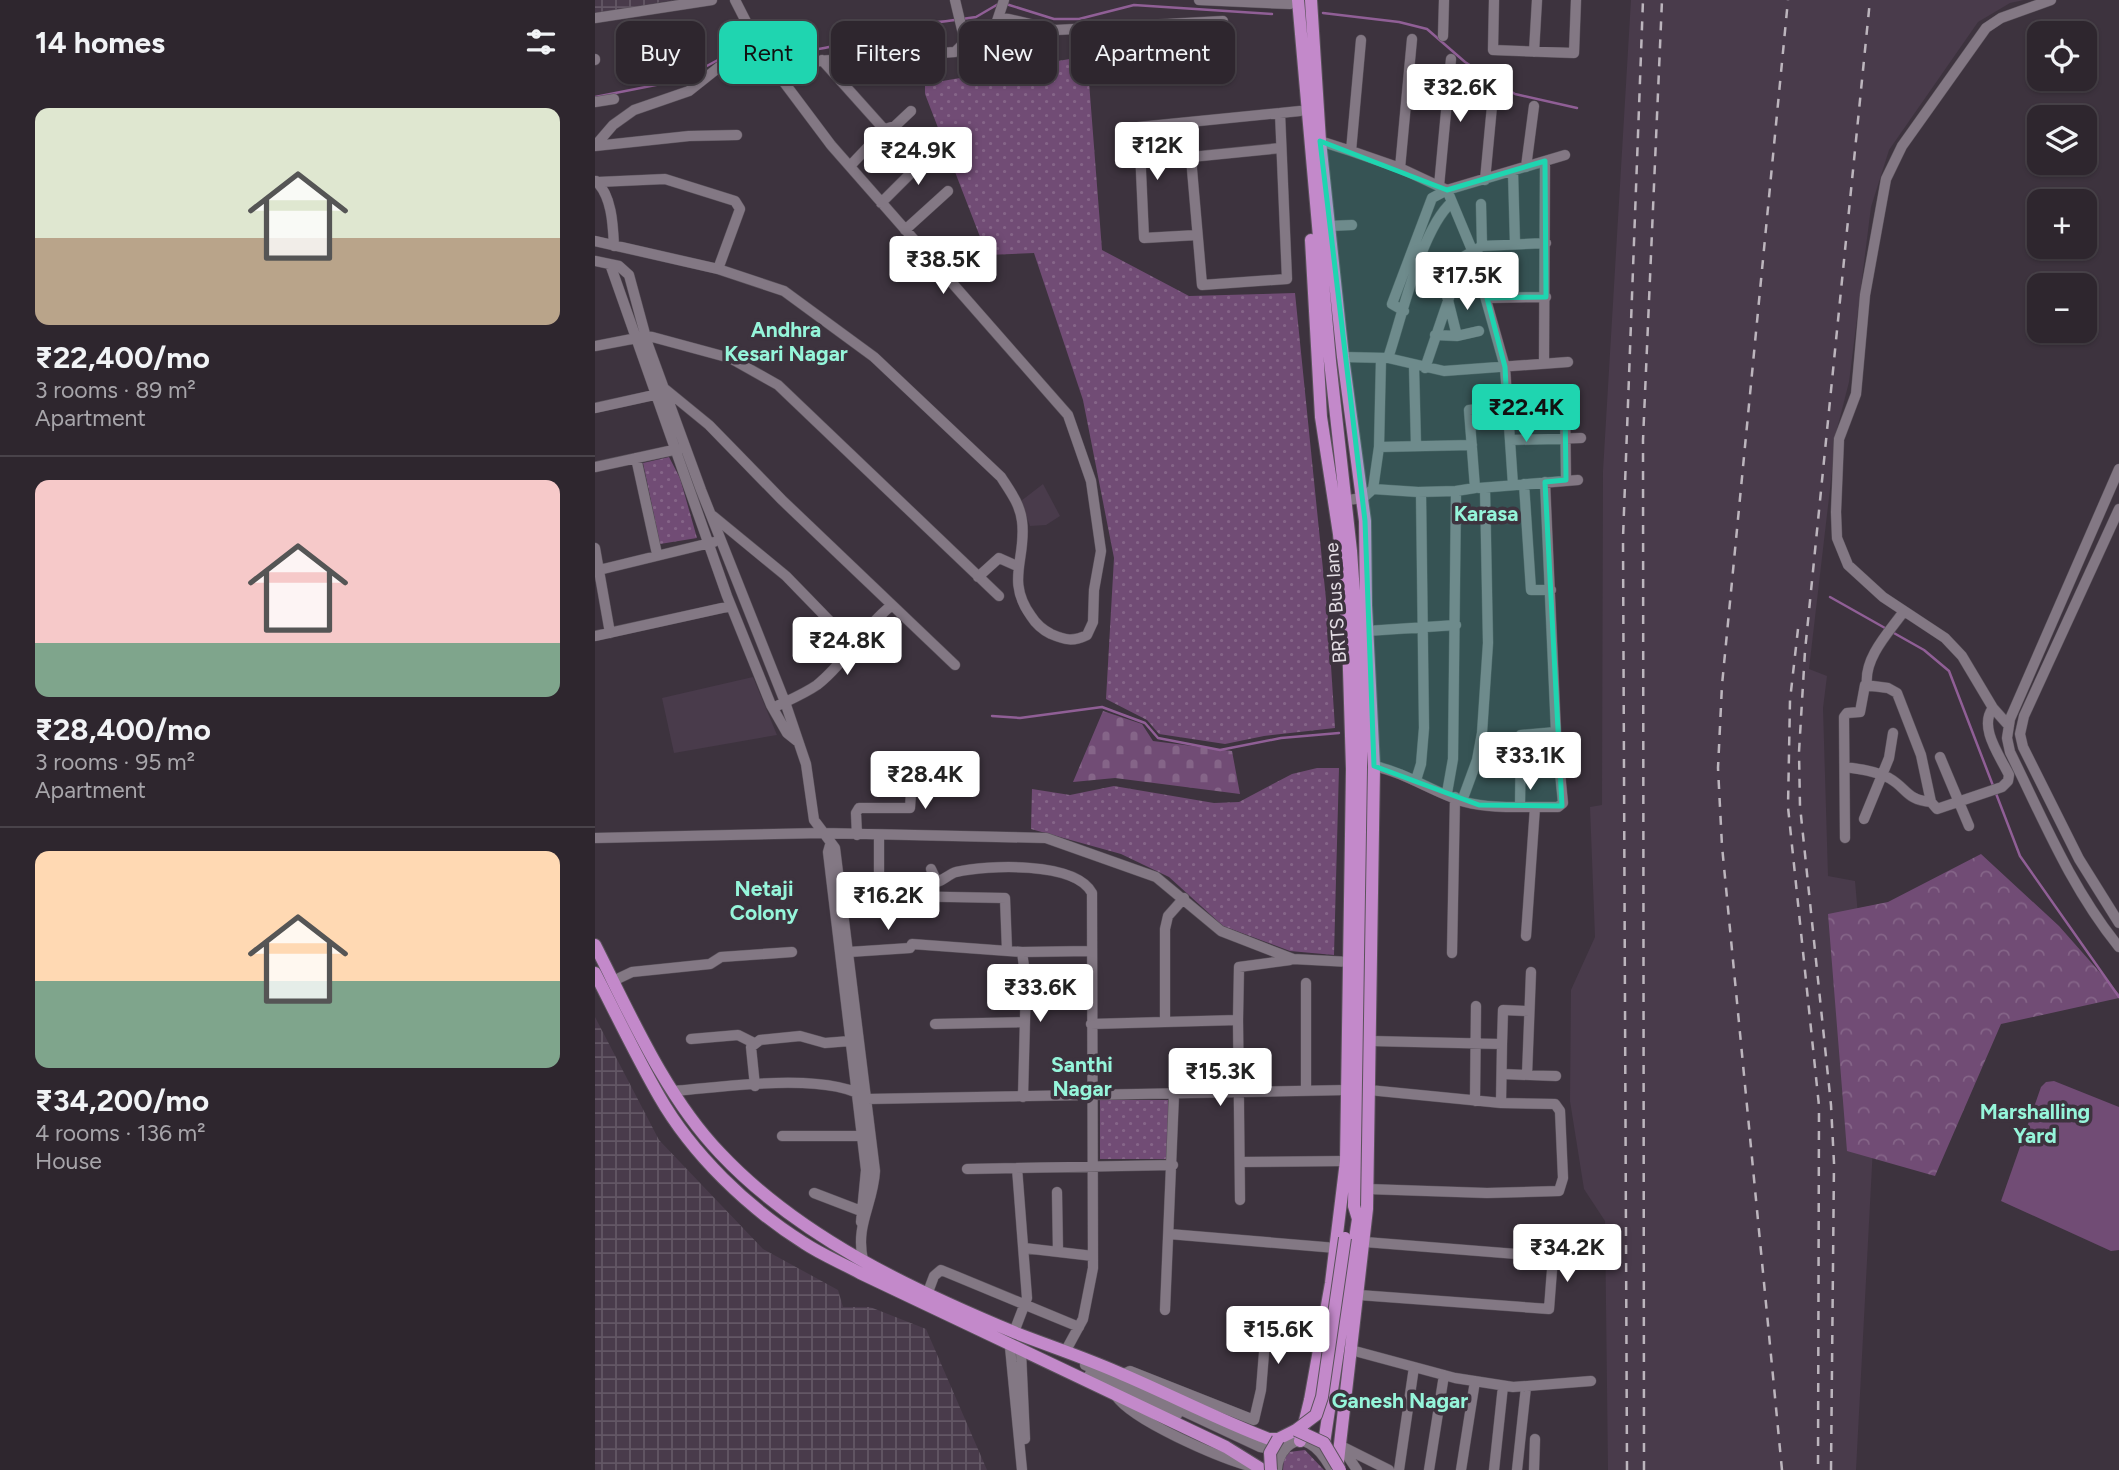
<!DOCTYPE html>
<meta charset="utf-8">
<style>
body{margin:0;font-family:Figtree,sans-serif;background:#362e36;color:#f1f3f6;height:100vh;display:flex;flex-direction:column;font-size:26px;white-space:nowrap}
*{box-sizing:border-box;margin:0}
p{font-size:23px;color:#a7a5aa}
.icon{flex:none;width:38px;height:38px;fill:none;stroke:currentColor;stroke-width:2;stroke-linecap:round;stroke-linejoin:round}
.map{position:relative;flex:1;overflow:hidden}
.panel{display:flex;flex-direction:column;background:#2e262e;width:595px}
.panel>*{flex:none}
.banner{position:absolute;left:21px;top:21px;width:665px;height:63px;display:flex;gap:14px}
.controls{position:absolute;left:1432px;top:21px;display:grid;gap:14px}
.controls a{display:grid;place-items:center;width:70px;height:70px;border-radius:14px;background:#2e262e;box-shadow:0 2px 5px #0004,0 0 0 2px #49434a;font-size:35px}
.price{position:absolute;translate:-50% -60px;padding:0 16px;border-radius:7px;background:#fff;color:#222;font-size:23px;line-height:46px;filter:drop-shadow(0 2px 4px #0008)}
.price::after{content:'';position:absolute;left:50%;top:42px;width:21px;height:16px;margin-left:-10px;background:inherit;clip-path:polygon(0 0,100% 0,50% 100%)}
.price.active{background:#1fd5b0;color:#111}
ul{padding:0;list-style:none}
li{display:grid;align-content:center;gap:14px;height:371px;padding:0 35px}
li+li{border-top:2px solid #49434a}
li span{display:grid;place-items:center;height:217px;border-radius:14px;color:#555}
li>.icon{margin-inline-start:auto}
span .icon{width:126px;height:126px;fill:#fffc;stroke-width:1}
li b{font-size:30px}
h2{display:flex;justify-content:space-between;align-items:center;height:84px;padding:0 35px;font-size:30px}
.chip{padding:0 24px;border-radius:14px;background:#2e262e;box-shadow:0 2px 5px #0004,0 0 0 2px #49434a;font-size:24px;line-height:63px}
.chip.active{background:#1fd5b0;color:#111}
main{display:flex;flex:1;min-height:0}
.map>svg:first-child{display:block}
</style>
<main>
<section class="panel">
<h2>14 homes<svg class="icon" aria-label="filters" viewBox="0 0 24 24"><path d="M4 7h16M4 17h16"/><circle cx="9" cy="7" r="2"/><circle cx="15" cy="17" r="2"/></svg></h2>
<ul>
<li><span style="background:linear-gradient(#dfe7d0 60%,#b9a48a 0)"><svg class="icon" aria-label="home" viewBox="0 0 24 24"><path d="M3 11l9-7 9 7M6 9v11h12V9"/></svg></span><div><b>₹22,400/mo</b><p>3 rooms · 89 m²</p><p>Apartment</p></div></li>
<li><span style="background:linear-gradient(#f6c9c9 75%,#7fa58c 0)"><svg class="icon" aria-label="home" viewBox="0 0 24 24"><path d="M3 11l9-7 9 7M6 9v11h12V9"/></svg></span><div><b>₹28,400/mo</b><p>3 rooms · 95 m²</p><p>Apartment</p></div></li>
<li><span style="background:linear-gradient(#ffd9b3 60%,#7fa58c 0)"><svg class="icon" aria-label="home" viewBox="0 0 24 24"><path d="M3 11l9-7 9 7M6 9v11h12V9"/></svg></span><div><b>₹34,200/mo</b><p>4 rooms · 136 m²</p><p>House</p></div></li>
</ul>
</section>
<div class="map">
<svg width="1524" height="1470" viewBox="0 0 1524 1470">
<defs>
<pattern id="industrial-grid" width="8" height="8" patternUnits="userSpaceOnUse" patternTransform="scale(1.75)"><rect width="8" height="8" fill="#493b4b"/><path d="M0 4h8M4 0v8" fill="none" stroke="#635765"/></pattern>
<pattern id="grass-dots" width="8" height="8" patternUnits="userSpaceOnUse" patternTransform="scale(1.75)"><rect width="8" height="8" fill="#714c75"/><path d="M2 2h.1M6 6h.1" fill="none" stroke="#856588" stroke-width="1.8" stroke-linecap="round"/></pattern>
<pattern id="forest-crowns" width="20" height="18" patternUnits="userSpaceOnUse" patternTransform="scale(1.75)"><rect width="20" height="18" fill="#714c75"/><path d="M2 6a3 3 0 1 1 6 0M12 15a3 3 0 1 1 6 0" fill="none" stroke="#856588"/></pattern>
<pattern id="cemetery-stones" width="16" height="16" patternUnits="userSpaceOnUse" patternTransform="scale(1.75)"><rect width="16" height="16" fill="#714c75"/><path d="M2 7V4a2 2 0 0 1 4 0v3zM10 15v-3a2 2 0 0 1 4 0v3z" fill="#856588"/></pattern>
</defs>
<rect width="100%" height="100%" fill="#3d333e"/>
<!-- built -->
<path fill="#493b4b" d="M1036,0h393l-14,3 -32,19 -89,128 -18,57 -22,175 -12,47 -28,240 18,7 -4,32 5,168 27,5 20,228 -19,361h-248l-3,-249 -21,-32 -14,-88 1,-111 24,-53 -5,-130 12,-2 1,-334z
M448,484l17,32 -14,9 -16,1 -9,-25z
M158,677l24,58 -103,18 -12,-55z"/>
<!-- industrial -->
<path fill="url(#industrial-grid)" d="M0,0h78l-78,14z
M0,1017l64,123 104,109 75,41 5,17h27l56,22 61,141h-392z"/>
<!-- grass -->
<path fill="url(#grass-dots)" d="M492,56l15,194 87,46 106,-3 33,326 7,109 -71,8 -39,8 -66,-10 -12,-14 -41,-21 8,-141 -31,-158 -49,-147 -47,2 -62,-161v-10z
M74,457l11,21 17,60 -37,6 -17,-81z
M722,768h22l-5,187 -44,-4 -67,-25 -54,-49 -48,-23 -90,-25 1,-40 38,6 44,-9 100,17 25,-1 53,-28z
M505,1100h68v59h-68z
M710,1450l19,20h-41l1,-13 5,-5z"/>
<!-- forest -->
<path fill="url(#forest-crowns)" d="M1386,854l78,72 60,68v4l-118,26 -66,152 -88,-25 -19,-237 60,-12z"/>
<!-- cemetery -->
<path fill="url(#cemetery-stones)" d="M508,711l39,13 11,17 79,10 8,43 -125,-16 -42,4z"/>
<!-- pitch -->
<path fill="#714c75" d="M1459,1081l65,26v143l-8,1 -110,-50 40,-114 5,-5z"/>
<g fill="none" stroke-linecap="round" stroke-linejoin="round">
<!-- stream -->
<path stroke="#905f96" stroke-width="2.5" d="M411,4l48,15h25l55,-14 138,9
M728,13l76,9 28,7 38,33 50,32 62,14
M367,19l14,-2 24,-14
M168,51c45,6 91,-10 133,-23 19,-5 40,-5 59,-8
M0,97l86,-17 59,-32 17,2
M1235,597l94,53 25,21 71,185 99,141
M397,716l28,2 82,-11 43,16 13,15 62,12 61,-12 58,-5"/>
<defs>
<path id="minor" d="M360,0l10,42
M604,0l91,4
M899,0l-1,50 81,3 2,-53
M405,17l56,13 167,-9
M0,18l117,-18
M848,36l1,-36
M766,40l-10,111 49,17 47,22 25,60 33,117 8,118
M939,52l3,-52
M0,59v1
M227,60l95,106
M175,64l185,-12 10,-10 30,-15 9,-27
M0,102l19,-3
M593,123l14,162 85,-6 -7,-166
M725,141l31,10
M0,146l18,-21 21,-15 55,-19 34,-27 39,-10
M0,146l94,-10 48,-1
M546,162l140,-14
M255,166l35,-37 10,-3 16,-15
M931,167l8,-61
M805,168l12,-129
M918,171l2,73
M890,180l9,-95
M1,181c16,15 17,44 18,65
M3,182l67,-3 70,22 5,8 -22,60
M844,186l12,-127
M286,203l53,-53
M886,204l1,42
M734,226l23,-1
M310,230l43,-39
M602,235l-53,3 -5,-111 161,-16
M0,241l123,28 66,22 90,66 127,120c9,14 19,27 21,44 5,37 -17,59 9,95 5,8 12,14 20,18 14,6 22,8 36,1l6,-13 1,-32 7,-39 -10,-70 -23,-66 -237,-270 -69,-92 -27,-53
M0,261l24,5 10,9 19,70 53,145 84,212 21,62 8,56 21,28 40,323c-2,34 -20,54 -12,89
M15,264l117,332 44,109 16,28 10,8
M852,296l10,40
M892,298l59,-1
M809,311l-12,-7 40,-106 15,-8 118,-35
M50,335l85,23 48,27 221,211
M840,335l22,1 22,-5
M0,346l42,-8
M748,357l45,1 56,13 124,-9
M793,358c14,-41 33,-129 64,-156
M949,363l1,-202
M819,366l2,80
M830,368l38,-111 19,-11 64,-3
M70,389l44,36 73,75 173,165
M0,408l59,-13
M916,440l70,-2
M784,447l93,-2
M41,458l21,96
M0,467l83,-18
M1524,469l-109,250 -3,19 3,14c33,67 61,136 109,195
M929,484l7,106h20
M884,488l99,-8
M778,489l6,-42 2,-89
M861,491l19,-3 -6,-78 91,-10 5,4 1,76
M745,501l23,-3 10,-9 45,3 38,-1 -3,268 -6,34
M1524,509l-95,207 -4,18 3,13 56,112 40,64
M118,516l73,60 68,70
M0,548l15,85
M4,570l115,-28
M383,577l21,-19 18,8
M772,631l89,-6
M0,636l136,-30
M1272,684c-3,-27 23,-53 37,-73
M178,708c14,-7 31,-14 44,-23 29,-23 46,-57 75,-80
M1414,726l-16,-18 -31,-52 -17,-18 -62,-41 -35,-32 -11,-27 -1,-26 3,-73 17,-45 9,-99 21,-116 16,-33 84,-118 15,-10 50,-18
M1345,757l29,69
M779,766c33,7 60,27 91,36 23,6 47,5 70,5l-9,129
M1250,767c15,2 30,4 44,11 18,10 17,22 42,24
M821,780l5,-16 3,-36 -3,-236
M867,801l15,-41 5,-27 6,-90 -3,-155
M925,807l1,-72 35,-3
M940,807h23l5,-4 -7,-71 -11,-250
M1269,819l25,-61 4,-25
M262,835l-1,-22 3,-5h51l2,-31 -14,-17
M284,835v58
M0,838l227,-5 224,5 110,39 65,54 72,28 57,3
M1250,838l-1,-121 3,-4 13,-1 5,-27 23,3 9,5 24,62 10,47 6,7 65,-22 6,-6 1,-6c-9,-19 -31,-48 -16,-67
M235,845l-2,7 38,318 -5,52
M336,869l6,13c7,-2 12,-8 19,-10 31,-7 119,-11 136,21l1,375 -10,51 -18,33
M246,895l164,3 2,52
M254,952l61,-4 2,-4 110,8 69,-1
M427,952l4,29 -3,116
M857,953l3,-156
M18,981l19,-9 78,-8 11,-7 71,-5
M643,1020l1,-53 51,-7
M570,1022v-93l3,-13 16,-18
M340,1024l90,-2
M496,1024l147,-4 2,180
M96,1039l47,-4 16,8
M776,1041l131,3 1,-34 26,1
M907,1074l54,2
M932,1075l4,-103
M160,1086l-4,-39 9,-7 40,-4 25,7 25,-2
M80,1091c45,-4 157,-20 192,8l480,-9
M711,1091v-108
M880,1101l1,-95
M906,1103l1,-59
M187,1136h81
M645,1162l106,-1
M372,1169l206,-4
M772,1189l120,4 72,-2 4,-13 -3,-67 -5,-7 -54,-1 -132,-13
M462,1192l1,60
M219,1193l47,18
M574,1234l167,14
M429,1248l69,8
M333,1292l6,-16 7,-6 138,57
M764,1295l190,14 4,-52 -188,-15
M570,1310l9,-216
M419,1332l13,-34 -10,-130
M415,1347l12,123
M756,1350l104,28 58,9 78,-6
M426,1352l4,87
M490,1365l175,82 24,4
M529,1374l6,-3 124,49 7,-30 5,-62 54,10
M494,1375l88,40
M521,1396c17,25 102,61 133,70
M746,1446l48,24
M746,1446l16,24
M682,1470c0,-16 16,-37 33,-26 10,5 17,17 22,26
M804,1470l15,-103
M834,1470l15,-95
M866,1470l14,-89
M899,1470l9,-84
M922,1470l9,-83
M939,1470l1,-31"/>
<path id="major" d="M703,0l32,361 21,190 11,155 -8,500 4,13 -34,224
M716,0l9,141 23,216 22,164 1,84 8,161 -7,443 -30,261
M0,945c35,69 71,152 125,208 79,84 190,136 296,180 36,14 73,26 108,42 49,21 95,45 145,64h9l18,-9
M0,973c21,41 41,83 64,123 33,58 89,112 145,147 18,12 38,20 56,30l366,174 37,23
M705,1441l10,-41 21,-117 15,-122 6,-392 -4,-132 -9,-103 -18,-117 -10,-177"/>
</defs>
<!-- minor casing -->
<use href="#minor" stroke="#5a525b" stroke-width="11"/>
<!-- major casing -->
<use href="#major" stroke="#5a525b" stroke-width="14"/>
<!-- minor -->
<use href="#minor" stroke="#837884" stroke-width="10"/>
<!-- major -->
<use href="#major" stroke="#c389ca" stroke-width="12"/>
<!-- rail -->
<path stroke="#bcb5bd" stroke-width="2.5" stroke-dasharray="9 9" stroke-linecap="butt" d="M1203,629l-8,71 -2,107 31,299 -1,364
M1032,1470l-4,-932 20,-538
M1049,1470l-1,-1030 19,-440
M1187,1470l-60,-624 -4,-78 4,-83 66,-685
M1236,1470l3,-307 -3,-58 -31,-299 -1,-54 6,-101 65,-651"/>
<defs>
<path id="major-bridge" d="M701,1430l20,-15 6,-18 23,-159
M701,1430l28,13 16,27
M676,1470l-1,-17 8,-14"/>
</defs>
<!-- major-bridge casing -->
<use href="#major-bridge" stroke="#5a525b" stroke-width="14" stroke-linecap="butt"/>
<!-- major-bridge -->
<use href="#major-bridge" stroke="#c389ca" stroke-width="12"/>
</g>
<!-- marked area -->
<path fill="#1fd5b0" fill-opacity="0.2" stroke="#1fd5b0" stroke-width="5" stroke-linejoin="round" d="M725,141l127,49 98,-29 1,136 -59,1 18,69 2,39 58,-2 1,76 -21,2 17,324 -83,-1 -105,-39 -9,-245z"/>
<g text-anchor="middle" stroke-width="7" stroke-linejoin="round" paint-order="stroke">
<!-- street labels -->
<g font-size="19" fill="#e4dee5" stroke="#3d333e">
<text transform="translate(740 603) rotate(-94)" y="7">BRTS Bus lane</text>
</g>
<!-- neighbourhood labels -->
<g font-size="21" font-weight="bold" fill="#95f5da" stroke="#3d333e">
<text x="191" y="337">Andhra<tspan x="191" dy="24">Kesari Nagar</tspan></text>
<text x="891" y="521">Karasa</text>
<text x="169" y="896">Netaji<tspan x="169" dy="24">Colony</tspan></text>
<text x="487" y="1072">Santhi<tspan x="487" dy="24">Nagar</tspan></text>
<text x="1440" y="1119">Marshalling<tspan x="1440" dy="24">Yard</tspan></text>
<text x="805" y="1408">Ganesh Nagar</text>
</g>
</g>
</svg>
<div class="controls">
<a><svg class="icon" aria-label="locate" viewBox="0 0 24 24"><circle cx="12" cy="12" r="6"/><path d="M12 2v4M12 18v4M2 12h4M18 12h4"/></svg></a>
<a><svg class="icon" aria-label="layers" viewBox="0 0 24 24"><path d="M12 4l9 5-9 5-9-5zM3 14l9 5 9-5"/></svg></a>
<a>+</a>
<a>−</a>
</div>
<b class="price" style="left:865px;top:124px">₹32.6K</b>
<b class="price" style="left:562px;top:182px">₹12K</b>
<b class="price" style="left:323px;top:187px">₹24.9K</b>
<b class="price" style="left:348px;top:296px">₹38.5K</b>
<b class="price" style="left:872px;top:312px">₹17.5K</b>
<b class="price active" style="left:931px;top:444px">₹22.4K</b>
<b class="price" style="left:252px;top:677px">₹24.8K</b>
<b class="price" style="left:935px;top:792px">₹33.1K</b>
<b class="price" style="left:330px;top:811px">₹28.4K</b>
<b class="price" style="left:293px;top:932px">₹16.2K</b>
<b class="price" style="left:445px;top:1024px">₹33.6K</b>
<b class="price" style="left:625px;top:1108px">₹15.3K</b>
<b class="price" style="left:972px;top:1284px">₹34.2K</b>
<b class="price" style="left:683px;top:1366px">₹15.6K</b>
<div class="banner">
<a class="chip">Buy</a>
<a class="chip active">Rent</a>
<a class="chip">Filters</a>
<a class="chip">New</a>
<a class="chip">Apartment</a>
</div>
</div>
</main>
